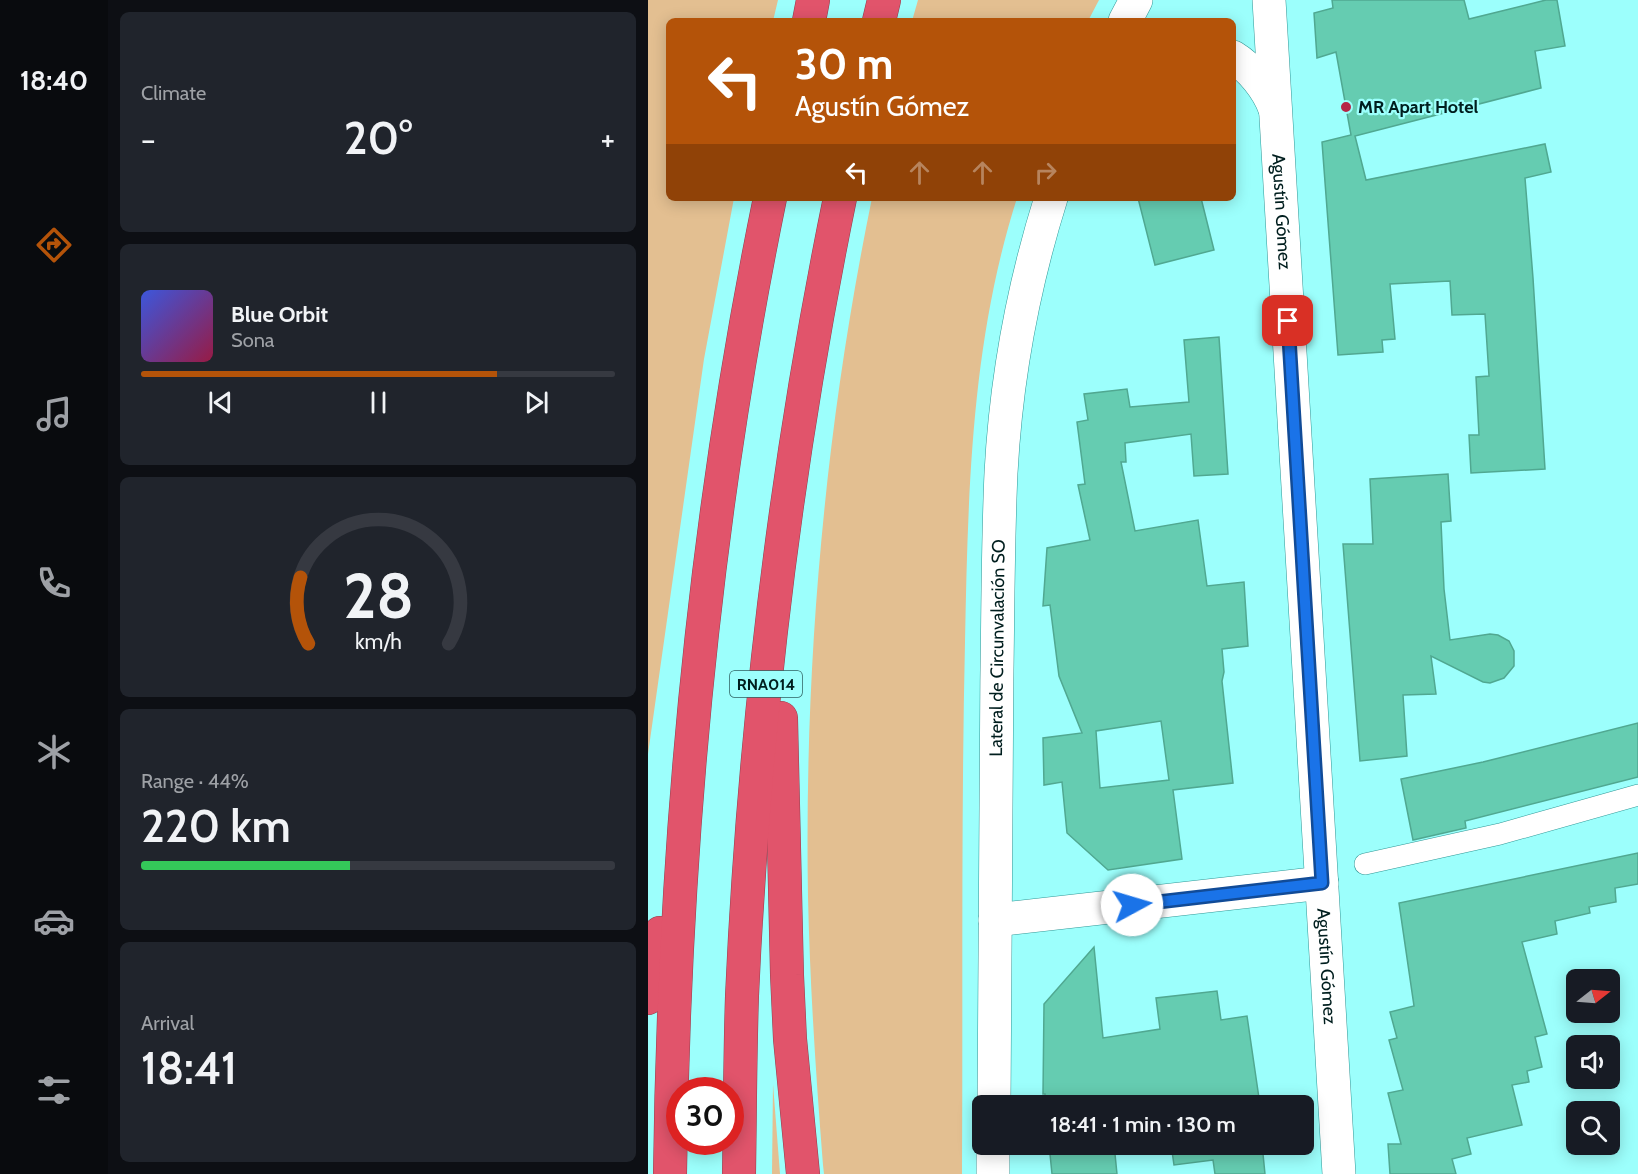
<!DOCTYPE html>
<html lang="en">
<head>
<meta charset="utf-8">
<style>
	body { margin:0; font-family:Cabin,sans-serif; background:#20242c; color:#f1f3f6; height:100vh; display:flex; flex-direction:column; font-size:22px; white-space:nowrap }
	* { box-sizing:border-box; margin:0 }
	p { font-size:20px; color:#9ea1a6 }
	.icon { flex:none; width:33px; height:33px; fill:none; stroke:currentColor; stroke-width:2; stroke-linecap:round; stroke-linejoin:round }
	.map { position:relative; flex:1; overflow:hidden }
	.sheet { display:flex; flex-direction:column; gap:12px; padding:12px; background:#0d0f14; width:540px }
	.sheet>* { flex:none }
	.top-card { position:absolute; left:18px; top:18px; width:570px; height:183px; border-radius:9px; box-shadow:0 3px 15px #0003; background:#b45309; color:#fff; overflow:hidden }
	.needle { width:39px; rotate:73deg }
	.controls { position:absolute; left:918px; top:969px; display:grid; gap:12px }
	.controls a { display:grid; place-items:center; width:54px; height:54px; border-radius:9px; background:#171b24; box-shadow:0 3px 15px #0003; font-size:30px }
	.speed { position:absolute; left:18px; top:1077px; display:flex; gap:12px; font-size:30px; font-weight:700; text-align:center }
	.speed>* { display:grid; place-content:center; width:78px; height:78px; border-radius:50%; background:#171b24; box-shadow:0 3px 15px #0003; line-height:1 }
	.speed .limit { border:9px solid #d22; background:#fff; color:#111 }
	.pin { position:absolute; display:grid; place-items:center; width:51px; height:51px; color:#fff; margin:-26px; border-radius:12px; box-shadow:0 3px 9px #0006 }
	.me { position:absolute; width:66px; margin:-33px; rotate:84deg; stroke-linejoin:round; filter:drop-shadow(0 0 4px #0008) }
	.turn { display:flex; align-items:center; gap:21px; height:126px; padding:0 30px; font-size:27px }
	.turn .icon { width:78px; height:78px; stroke-width:2.5 }
	.turn b { display:block; font-size:42px; line-height:51px }
	.lanes { display:flex; align-items:center; height:57px; padding:0 30px; background:#0003; justify-content:center; gap:30px; direction:ltr }
	.lanes .off { opacity:.35 }
	.big { font-size:45px; font-weight:600; line-height:1.1 }
	.sheet .tile { flex:1; display:flex; flex-direction:column; justify-content:center; gap:9px; min-width:0; padding:0 21px; border-radius:9px; background:#20242c }
	.sheet .dial { align-items:center; gap:0 }
	.dial svg { height:156px; overflow:visible; fill:none; stroke:#363941; stroke-width:7; stroke-linecap:round; text-anchor:middle }
	.dial text { fill:#f1f3f6; stroke:none }
	.song { display:flex; align-items:center; gap:18px }
	.cover { width:72px; height:72px; border-radius:9px; background:linear-gradient(135deg,hsl(230 70% 55%),hsl(340 70% 35%)) }
	.played { height:6px; border-radius:3px; background:linear-gradient(90deg,#b45309 75%,#363941 75%) }
	.keys { display:flex; justify-content:space-around; direction:ltr }
	.heat { display:flex; justify-content:space-between; align-items:center; font-size:33px; direction:ltr }
	.charge { height:9px; border-radius:4px; background:linear-gradient(90deg,#34c759 44%,#363941 0) }
	.trip { position:absolute; left:324px; top:1095px; width:342px; height:60px; border-radius:9px; background:#171b24; box-shadow:0 3px 15px #0003; font-weight:600; line-height:60px; text-align:center }
	main { display:flex; flex:1; min-height:0 }
	.menu { display:flex; flex-direction:column; width:108px; justify-content:space-around; align-items:center; background:#090b0e; color:#9ea1a6 }
	.menu .icon { width:42px; height:42px }
	.menu .active { color:#b45309 }
	.menu b { font-size:27px; color:#f1f3f6 }
	.map>svg:first-child { display:block }
	.green { fill:#e3bf91 }
	.building { fill:#65ccb1; stroke:#50a891; stroke-width:1.5; fill-rule:evenodd }
	.lines { fill:none; stroke-linecap:round; stroke-linejoin:round }
	.service-casing { stroke:#2f9897; stroke-width:22 }
	.minor-casing { stroke:#2f9897; stroke-width:34 }
	.tertiary-casing { stroke:#2f9897; stroke-width:34 }
	.motorway-casing { stroke:#924150; stroke-width:34 }
	.service { stroke:#fff; stroke-width:21 }
	.minor { stroke:#fff; stroke-width:33 }
	.tertiary { stroke:#fff; stroke-width:33 }
	.motorway { stroke:#e1546b; stroke-width:33 }
	.route-casing { stroke:#114b97; stroke-width:15 }
	.route { stroke:#1a73e8; stroke-width:10 }
	.poi-dot { fill:#b62446; stroke:#9cfffc; stroke-width:2 }
	.labels { text-anchor:middle; stroke-width:4.5; stroke-linejoin:round; paint-order:stroke }
	.shield { fill:#9cfffc; stroke:#2f6261; stroke-width:1.5 }
	.shield-label { font-size:16px; font-weight:bold; fill:#001e1e }
	.poi-label { font-size:18px; font-weight:bold; fill:#001e1e; stroke:#9cfffc; text-anchor:start }
	.street-label { font-size:18px; fill:#001e1e; stroke:#9cfffc }
</style>
</head>
<body>
<main>
<nav class="menu">
<b>18:40</b>
<svg class="icon active" aria-label="directions" viewBox="0 0 24 24"><path d="M12 3l9 9-9 9-9-9zM9 14v-3h6M13 9l2 2-2 2"/></svg>
<svg class="icon" aria-label="music" viewBox="0 0 24 24"><path d="M9 18V5l10-2v13"/><circle cx="6" cy="18" r="3"/><circle cx="16" cy="16" r="3"/></svg>
<svg class="icon" aria-label="phone" viewBox="0 0 24 24"><path d="M5 4h4l2 5-3 2q2 4 5 5l2-3 5 2v4C11 20 4 13 5 4z"/></svg>
<svg class="icon" aria-label="climate" viewBox="0 0 24 24"><path d="M12 3v18M4 7l16 10M4 17L20 7"/></svg>
<svg class="icon" aria-label="car" viewBox="0 0 24 24"><path d="M5 17H2v-5l4-1 3-4h7l3 4 3 1v5h-3M9 17h6M6 11h13"/><circle cx="7" cy="17" r="2"/><circle cx="17" cy="17" r="2"/></svg>
<svg class="icon" aria-label="filters" viewBox="0 0 24 24"><path d="M4 7h16M4 17h16"/><circle cx="9" cy="7" r="2"/><circle cx="15" cy="17" r="2"/></svg>
</nav>
<section class="sheet">
<div class="tile"><p>Climate</p>
<div class="heat"><a>−</a><b class="big">20°</b><a>+</a></div>
</div>
<div class="tile">
<div class="song"><i class="cover"></i><div><b>Blue Orbit</b><p>Sona</p></div></div>
<div class="played"></div>
<div class="keys"><svg class="icon" aria-label="previous" viewBox="0 0 24 24"><path d="M18 5L8 12l10 7zM5 5v14"/></svg><svg class="icon" aria-label="pause" viewBox="0 0 24 24"><path d="M8 5v14M16 5v14"/></svg><svg class="icon" aria-label="next" viewBox="0 0 24 24"><path d="M6 5l10 7-10 7zM19 5v14"/></svg></div>
</div>
<div class="tile dial"><svg viewBox="0 0 100 80">
<path d="M14 69A42 42 0 1 1 86 69"/>
<path d="M14 69A42 42 0 0 1 10 35" stroke="#b45309"/>
<text x="50" y="56" font-size="32" font-weight="700">28</text>
<text x="50" y="72" font-size="11">km/h</text>
</svg></div>
<div class="tile"><p>Range · 44%</p><b class="big">220 km</b><div class="charge"></div></div>
<div class="tile"><p>Arrival</p><b class="big">18:41</b></div>
</section>
<div class="map">
<svg width="990" height="1174" viewBox="0 0 990 1174">
	<rect width="100%" height="100%" fill="#9cfffc"/>
	<g class="green">
		<polygon points="0,0 130,0 125,21 21,21 21,198 86,198 56,359 0,754"/>
		<polygon points="270,0 451,0 440,21 264,21"/>
		<path d="M224 198H369C323 342 320 492 317 642 313 819 315 997 314 1174H176L175 1165C168 1076 162 987 160 897 156 663 177 427 224 198Z"/>
		<polygon points="125,1084 132,1174 124,1174"/>
	</g>
	<g class="building">
		<polygon points="684,0 816,0 821,19 898,0 909,0 917,46 887,51 893,88 707,136 718,180 897,144 903,172 877,178 885,278 897,469 823,473 821,435 831,435 828,377 841,376 837,314 804,315 802,281 742,284 747,339 734,340 735,352 690,355 674,142 703,135 688,52 669,58 666,13 685,8"/>
		<polygon points="490,198 553,198 566,250 507,265"/>
		<path d="M571 337 580 474 546 476 543 434 477 443 478 462H473L487 531 550 520 559 586 596 582 600 646 574 649 576 672 574 681 585 783 525 790 534 859 460 870 419 833 414 782 396 785 395 738 434 733 411 676 402 605 395 606 399 548 442 540 430 485 437 484 429 422 440 420 436 394 479 389 482 407 541 402 536 340ZM513 721 521 780 452 788 448 731Z"/>
		<polygon points="800,474 803,521 793,522 796,589 802,640 842,634 850,635 861,641 866,651 866,666 856,678 842,683 835,682 783,656 788,694 755,695 759,756 712,761 695,544 725,544 722,479"/>
		<polygon points="990,723 990,777 817,821 818,828 765,840 753,779 835,762"/>
		<polygon points="990,853 990,884 967,888 968,902 941,907 942,913 907,921 909,934 874,942 899,1034 887,1037 894,1067 879,1071 881,1082 864,1085 874,1125 819,1138 823,1154 804,1159 808,1174 742,1174 740,1144 753,1144 740,1093 755,1090 741,1040 749,1038 742,1012 766,1006 751,903"/>
		<polygon points="446,947 455,1038 512,1029 508,998 569,991 573,1020 599,1016 611,1098 630,1096 630,1106 398,1106 397,1094 395,1094 396,1004"/>
		<polygon points="401,1144 466,1144 469,1174 404,1174"/>
		<polygon points="523,1144 614,1144 617,1174 567,1174 565,1160 526,1165"/>
	</g>
	<g class="lines">
		<defs>
			<polyline id="service" points="717,864 852,834 990,795"/>
			<g id="minor">
				<path id="s1" d="M621 0 691 1174"/>
				<path d="M585 57C603 68 620 89 627 109"/>
				<polyline points="347,920 674,883"/>
			</g>
			<g id="tertiary">
				<polyline points="477,21 488,0"/>
				<path id="s2" d="M346 1106C347 960 347 815 349 670 350 604 350 538 353 473 358 379 375 287 403 198"/>
				<polyline points="345,1174 345,1144"/>
			</g>
			<g id="motorway">
				<polyline points="161,21 165,0"/>
				<polyline points="231,21 236,0"/>
				<polyline points="133,718 139,975 142,1039 155,1174"/>
				<polyline points="0,998 12,933"/>
				<path d="M22 1174C26 847 56 519 122 198"/>
				<path d="M91 1174C92 1115 92 1055 94 996 106 728 138 461 192 198"/>
			</g>
		</defs>
		<use href="#service" class="service-casing"/>
		<use href="#minor" class="minor-casing"/>
		<use href="#tertiary" class="tertiary-casing"/>
		<use href="#motorway" class="motorway-casing"/>
		<use href="#service" class="service"/>
		<use href="#minor" class="minor"/>
		<use href="#tertiary" class="tertiary"/>
		<use href="#motorway" class="motorway"/>
	</g>
	<g class="lines">
		<defs>
			<polyline id="route" points="484,905 674,883 640,321"/>
		</defs>
		<use href="#route" class="route-casing"/>
		<use href="#route" class="route"/>
	</g>
	<circle class="poi-dot" cx="698" cy="107" r="6"/>
	<g class="labels">
		<rect class="shield" x="82" y="671" width="72" height="26" rx="4.5"/>
		<g class="shield-label">
			<text x="118" y="690">RNA014</text>
		</g>
		<g class="poi-label">
			<text x="710" y="113">MR Apart Hotel</text>
		</g>
		<g class="street-label">
			<text dy="6" stroke="none"><textPath href="#s1" startOffset="212">Agustín Gómez</textPath></text>
			<text dy="6" stroke="none"><textPath href="#s2" startOffset="458">Lateral de Circunvalación SO</textPath></text>
			<text dy="6" stroke="none"><textPath href="#s1" startOffset="968">Agustín Gómez</textPath></text>
		</g>
	</g>
</svg>
<div class="controls">
<a><svg class="needle" viewBox="-14 -14 28 28"><path d="M0-13l5 13h-10z" fill="#e53935"/><path d="M0 13l5-13h-10z" fill="#9ea1a6"/></svg></a>
<a><svg class="icon" aria-label="sound" viewBox="0 0 24 24"><path d="M4 9h4l5-4v14l-5-4H4zM17 9q2 3 0 6"/></svg></a>
<a><svg class="icon" aria-label="search" viewBox="0 0 24 24"><circle cx="10" cy="10" r="6"/><path d="M15 15l6 6"/></svg></a>
</div>
<div class="speed"><div class="limit">30</div></div>
<div class="pin" style="left:640px;top:321px;background:#d93025"><svg class="icon" aria-label="arrive" viewBox="0 0 24 24"><path d="M6 21V4h12l-3 4 3 4H6"/></svg></div>
<svg class="me" style="left:484px;top:905px" viewBox="-20 -20 40 40"><circle r="19" fill="#fff"/><path d="M0-13L10 11 0 6-10 11z" fill="#1a73e8"/></svg>
<div class="trip">18:41 · 1 min · 130 m</div>
<div class="top-card">
<div class="turn"><svg class="icon" aria-label="left" viewBox="0 0 24 24"><path d="M17 20v-9H6M10 6l-5 5 5 5"/></svg><div><b>30 m</b>Agustín Gómez</div></div>
<div class="lanes"><svg class="icon" aria-label="left" viewBox="0 0 24 24"><path d="M17 20v-9H6M10 6l-5 5 5 5"/></svg><svg class="icon off" aria-label="ahead" viewBox="0 0 24 24"><path d="M12 20V5M6 11l6-6 6 6"/></svg><svg class="icon off" aria-label="ahead" viewBox="0 0 24 24"><path d="M12 20V5M6 11l6-6 6 6"/></svg><svg class="icon off" aria-label="right" viewBox="0 0 24 24"><path d="M7 20v-9h11M14 6l5 5-5 5"/></svg></div>
</div>
</div>
</main>
</body>
</html>
